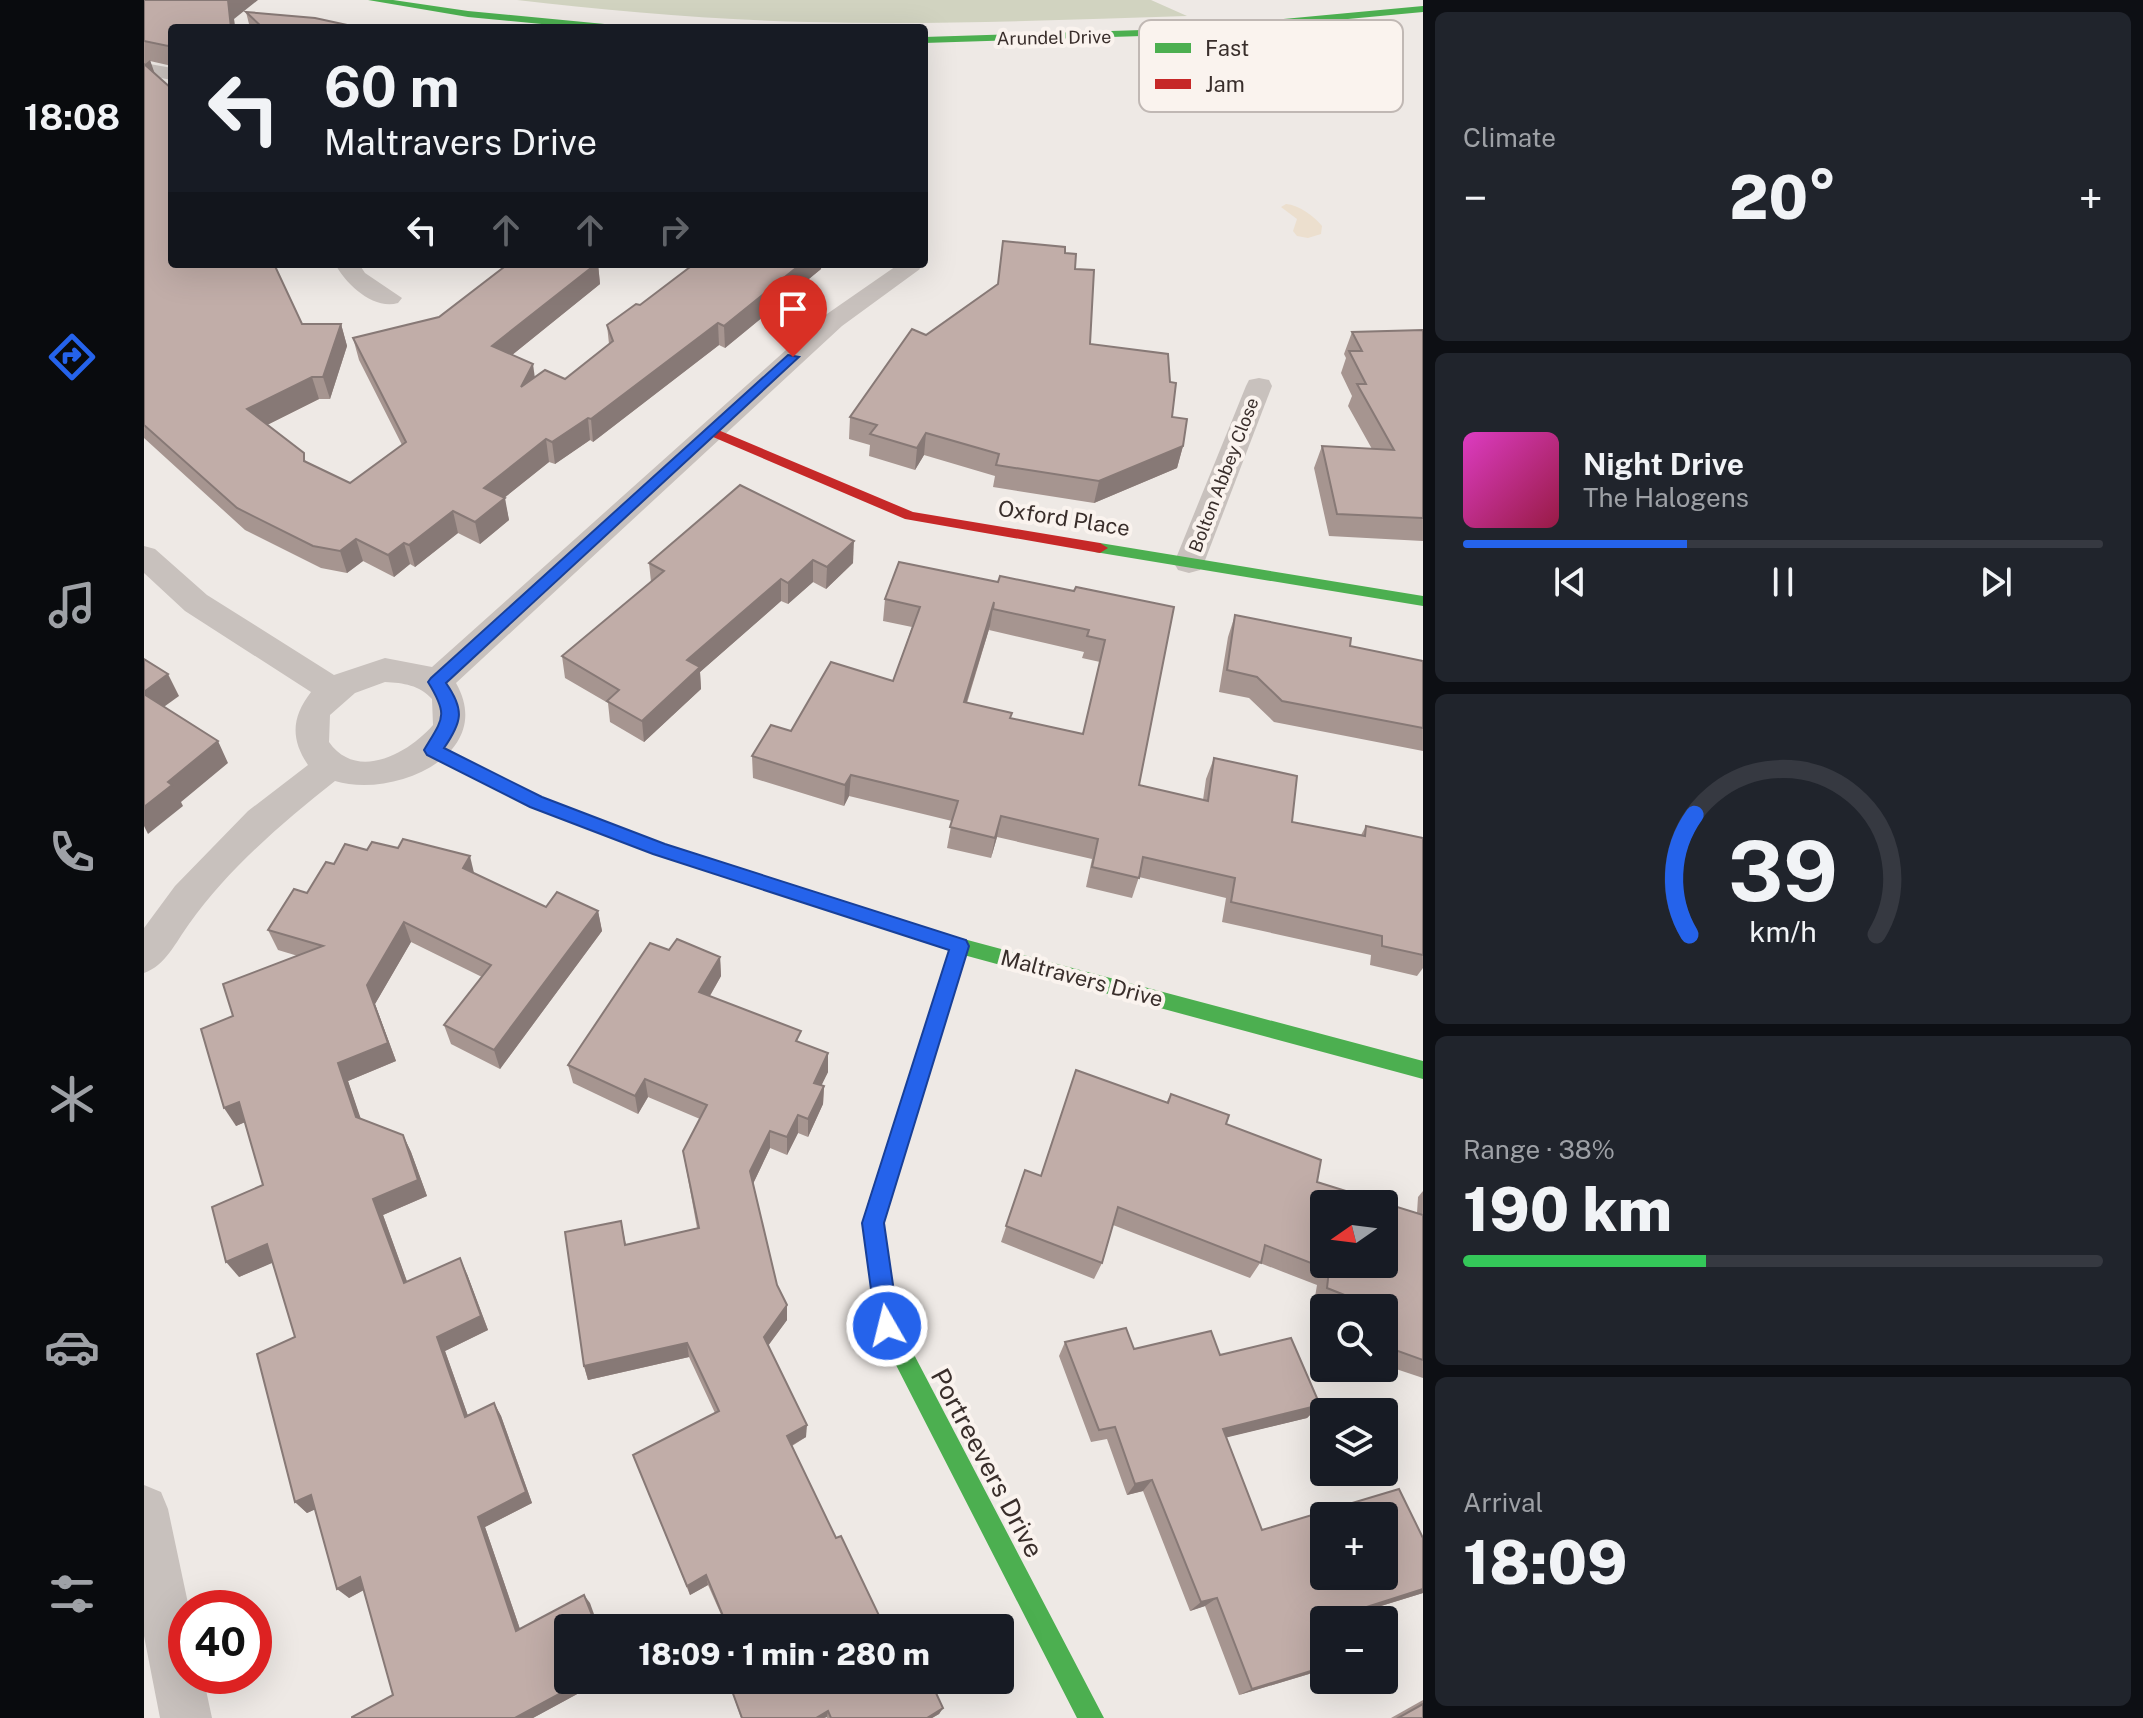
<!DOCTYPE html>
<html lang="en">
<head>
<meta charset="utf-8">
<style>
	body { margin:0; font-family:"Public Sans",sans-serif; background:#20242c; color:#f1f3f6; height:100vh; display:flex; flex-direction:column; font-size:30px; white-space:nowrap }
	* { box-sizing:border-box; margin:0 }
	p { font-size:26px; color:#9ea1a6 }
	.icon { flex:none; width:44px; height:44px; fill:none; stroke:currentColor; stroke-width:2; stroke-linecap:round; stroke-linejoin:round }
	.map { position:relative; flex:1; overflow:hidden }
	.details { display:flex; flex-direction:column; gap:12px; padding:12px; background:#0d0f14; width:720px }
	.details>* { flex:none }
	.hud { position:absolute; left:24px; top:24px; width:760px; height:244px; border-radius:8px; box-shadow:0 8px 32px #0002; background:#171b24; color:#f1f3f6; overflow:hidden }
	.needle { width:52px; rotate:256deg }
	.controls { position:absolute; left:1166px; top:1190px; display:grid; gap:16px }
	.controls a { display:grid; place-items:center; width:88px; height:88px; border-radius:8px; background:#171b24; box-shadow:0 8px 32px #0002; font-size:40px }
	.speed { position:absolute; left:24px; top:1590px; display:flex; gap:16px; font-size:40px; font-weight:700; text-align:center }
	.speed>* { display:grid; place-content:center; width:104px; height:104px; border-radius:50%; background:#171b24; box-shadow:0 8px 32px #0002; line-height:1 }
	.speed .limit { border:12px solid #d22; background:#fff; color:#111 }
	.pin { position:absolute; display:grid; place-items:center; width:68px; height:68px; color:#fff; margin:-82px -34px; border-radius:50% 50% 50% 0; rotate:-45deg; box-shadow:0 0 8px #0007 }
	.pin .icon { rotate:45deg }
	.me { position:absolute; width:88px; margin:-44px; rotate:352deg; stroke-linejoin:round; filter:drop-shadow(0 0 6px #0008) }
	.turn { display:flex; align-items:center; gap:28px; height:168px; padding:0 24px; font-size:36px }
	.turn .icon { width:104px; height:104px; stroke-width:2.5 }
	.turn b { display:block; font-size:56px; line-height:68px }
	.lanes { display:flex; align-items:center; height:76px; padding:0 24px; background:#0003; justify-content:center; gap:40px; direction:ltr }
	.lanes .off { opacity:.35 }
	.big { font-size:60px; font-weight:800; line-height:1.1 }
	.details .tile { flex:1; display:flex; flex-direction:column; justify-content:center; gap:12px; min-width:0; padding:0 28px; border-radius:12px; background:#20242c }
	.details .dial { align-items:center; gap:0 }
	.dial svg { height:208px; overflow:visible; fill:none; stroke:#363941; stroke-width:7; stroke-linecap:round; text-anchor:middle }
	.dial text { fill:#f1f3f6; stroke:none }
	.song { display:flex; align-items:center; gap:24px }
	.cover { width:96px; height:96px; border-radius:12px; background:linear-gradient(135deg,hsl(310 70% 55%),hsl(340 70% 35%)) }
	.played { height:8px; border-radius:4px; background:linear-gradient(90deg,#2563eb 35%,#363941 35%) }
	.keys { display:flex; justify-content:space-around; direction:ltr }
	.heat { display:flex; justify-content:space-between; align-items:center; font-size:44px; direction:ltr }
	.charge { height:12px; border-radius:6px; background:linear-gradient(90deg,#34c759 38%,#363941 0) }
	.trip { position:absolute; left:410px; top:1614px; width:460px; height:80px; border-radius:8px; background:#171b24; box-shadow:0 8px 32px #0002; font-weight:800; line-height:80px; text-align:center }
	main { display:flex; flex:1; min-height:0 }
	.menu { display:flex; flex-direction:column; width:144px; justify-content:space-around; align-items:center; background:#090b0e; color:#9ea1a6 }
	.menu .icon { width:56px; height:56px }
	.menu .active { color:#2563eb }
	.menu b { font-size:36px; color:#f1f3f6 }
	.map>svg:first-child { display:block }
	.green { fill:#d1d3c0 }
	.sand { fill:#ecdfce }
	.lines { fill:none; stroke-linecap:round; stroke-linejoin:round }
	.street { fill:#c8c1bd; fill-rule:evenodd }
	.fast { fill:#4caf50; fill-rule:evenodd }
	.jam { fill:#c62828; fill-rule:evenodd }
	.wall { fill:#a69590; fill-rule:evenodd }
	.shaded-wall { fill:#877976 }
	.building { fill:#c1ada8; stroke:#877976; stroke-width:2; fill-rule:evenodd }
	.route { fill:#2563eb; stroke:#184099; stroke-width:2 }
	.labels { text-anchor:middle; stroke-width:8; stroke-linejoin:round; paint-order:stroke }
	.far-street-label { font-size:18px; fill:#392e2b; stroke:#faf3ee }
	.street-label { font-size:22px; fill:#392e2b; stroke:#faf3ee }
	.near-street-label { font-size:26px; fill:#392e2b; stroke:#faf3ee }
	.key { fill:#faf3ee; stroke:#c0b8b4; stroke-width:2 }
	.key-label { font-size:22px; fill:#392e2b }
</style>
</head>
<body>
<main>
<nav class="menu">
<b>18:08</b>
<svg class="icon active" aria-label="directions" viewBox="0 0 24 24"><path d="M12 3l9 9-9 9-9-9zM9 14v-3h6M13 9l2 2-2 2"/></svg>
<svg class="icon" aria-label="music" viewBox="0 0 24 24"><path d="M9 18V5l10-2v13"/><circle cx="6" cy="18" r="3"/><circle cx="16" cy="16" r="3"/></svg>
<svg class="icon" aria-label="phone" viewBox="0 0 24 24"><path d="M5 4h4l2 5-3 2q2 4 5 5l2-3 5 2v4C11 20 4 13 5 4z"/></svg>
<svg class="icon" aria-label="climate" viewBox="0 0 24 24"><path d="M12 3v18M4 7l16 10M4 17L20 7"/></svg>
<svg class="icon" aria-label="car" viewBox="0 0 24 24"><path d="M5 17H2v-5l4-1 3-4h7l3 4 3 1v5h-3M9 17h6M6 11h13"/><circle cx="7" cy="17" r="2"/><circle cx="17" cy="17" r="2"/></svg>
<svg class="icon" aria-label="filters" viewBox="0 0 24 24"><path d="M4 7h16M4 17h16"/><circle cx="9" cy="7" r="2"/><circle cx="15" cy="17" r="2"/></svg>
</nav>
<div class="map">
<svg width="1279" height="1718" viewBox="0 0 1279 1718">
	<rect width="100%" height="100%" fill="#eee9e5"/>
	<path class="green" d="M373 0H1007L1043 16C917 20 791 25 665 22 568 20 470 11 373 0Z"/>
	<path class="sand" d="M1142 204C1155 205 1170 216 1178 226L1177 234 1164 238 1153 236 1149 231 1153 219 1137 207Z"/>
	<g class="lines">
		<g class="street">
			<polygon points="0,63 28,68 28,80 0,75"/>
			<path d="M191 264H215L221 273 258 298 254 303C229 310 202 284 191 264Z"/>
			<path d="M755 264H773L776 269 698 326 312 683C353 755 249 799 191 781 138 823 85 868 45 924 32 942 21 966 0 973V928L31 886 104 811 164 765C146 738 148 717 167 692L41 611 0 573V546L11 549 63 595 190 675 241 658 288 667 680 316ZM241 682C260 683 275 685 288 699L289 725C265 753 213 782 185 742L186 715 211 693Z"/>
			<polygon points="1115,378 1125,380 1128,386 1060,563 1056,570 1045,573 1034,570 1030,563 1102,386 1105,380"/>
			<polygon points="0,1485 17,1492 24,1509 45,1608 42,1608 42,1676 59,1676 68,1718 16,1718 0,1636"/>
		</g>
		<g class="fast">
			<polygon points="224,0 249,0 324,11 471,25 476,28 439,28 324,17"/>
			<polygon points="1279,6 1279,12 1030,35 780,43 780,37 1030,29"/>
			<polygon points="956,543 1279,596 1279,606 951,552 951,544"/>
			<polygon points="289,744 398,797 521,844 816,938 1279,1061 1279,1079 816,954 510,854 386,807 283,755 281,750"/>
			<polygon points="734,1196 742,1199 745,1206 740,1223 754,1324 960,1718 933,1718 732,1326 718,1223 726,1199"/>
		</g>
		<g class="jam">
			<polygon points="567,427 769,512 956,543 964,548 956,553 761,519 562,434 560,431"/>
			<polygon points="816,938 823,940 825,946 745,1206 742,1213 734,1216 726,1213 723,1206 807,946 809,940"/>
		</g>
	</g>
	<g class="wall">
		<polygon points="0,0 90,19 91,28 28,28 28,66 6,61 10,73 158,324 197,324 203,346 186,399 175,399 123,425 163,462 206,483 258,445 215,360 209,338 295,317 364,264 454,264 456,284 368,355 391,377 421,379 465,344 463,325 496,305 677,269 581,348 575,345 449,442 446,440 411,464 405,462 360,498 365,520 336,544 314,533 271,567 266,564 250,577 219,561 203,573 177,568 101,530 0,438"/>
		<polygon points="102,12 207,28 106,28"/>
		<polygon points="921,253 931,269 946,344 1028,417 1039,446 1033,468 950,503 849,487 851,476 780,455 771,470 725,456 726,445 705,439 706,417 782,335"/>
		<polygon points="1279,330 1279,541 1185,536 1170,468 1178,446 1228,449 1204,406 1208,396 1197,373 1202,358 1200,354 1208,332"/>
		<polygon points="596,485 709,563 682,589 669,582 644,604 637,601 556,672 557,689 500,742 466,722 464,703 421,678 418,656 507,582 505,563"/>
		<path d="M854 582 930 591 1030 607 995 785 1059 800 1062 779 1070 758 1148 822 1217 835 1222 826 1279 838V968L1273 976 1226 965 1227 955 1078 922 1082 898 995 877 988 898 942 887 948 859 853 837 847 858 803 848 808 821 705 796 700 806 609 778 608 756 647 731 749 681 768 627 739 621 741 599ZM846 626 845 630 940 652 938 658 956 662 939 734 867 718 823 703Z"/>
		<polygon points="1091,615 1206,646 1279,661 1279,751 1130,722 1105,698 1075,692 1084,637"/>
		<polygon points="223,850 330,873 402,907 454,911 458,931 356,1069 307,1044 300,1025 338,977 267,942 231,1004 252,1061 204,1081 216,1118 259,1135 267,1152 283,1196 239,1215 263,1282 323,1274 344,1330 301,1351 324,1416 350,1403 357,1416 388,1503 341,1527 376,1629 446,1603 424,1680 459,1680 389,1718 249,1695 220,1590 205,1598 171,1509 163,1513 151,1502 151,1337 129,1262 95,1277 119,1185 101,1122 92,1126 89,1016 154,956 134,950 124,930 163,893 190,864"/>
		<polygon points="525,950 576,957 577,976 566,996 657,1043 684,1053 684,1072 677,1085 680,1086 679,1104 664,1137 654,1133 643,1155 626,1148 609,1184 633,1285 643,1305 643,1320 624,1346 662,1437 648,1446 692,1538 740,1626 760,1628 583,1628 564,1585 546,1595 489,1455 571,1413 545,1357 444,1380 440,1366 477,1221 482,1245 553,1228 539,1151 556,1119 504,1097 494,1114 429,1083 424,1065"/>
		<polygon points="1027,1094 1082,1124 1173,1182 1273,1213 1274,1197 1279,1191 1279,1378 1240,1365 1240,1308 1182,1308 1170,1303 1173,1285 1116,1263 1106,1278 969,1225 958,1263 950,1279 857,1242 881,1170 896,1176 1022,1103"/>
		<polygon points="921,1342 990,1349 1076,1355 1176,1405 1163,1418 1082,1437 1118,1530 1279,1538 1279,1593 1218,1612 1175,1656 1165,1674 1095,1695 1061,1606 1046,1611 999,1491 983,1495 963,1439 947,1442 915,1356"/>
		<polygon points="584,1680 799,1708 795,1714 788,1718 683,1718 683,1717 680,1718 597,1718"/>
		<polygon points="1279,1700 1279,1718 1247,1718"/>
	</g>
	<g class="shaded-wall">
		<polygon points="84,0 114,0 90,19 91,28 87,28"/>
		<polygon points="28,42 28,59 24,46"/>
		<polygon points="6,60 13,80 0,65"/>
		<polygon points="452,264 454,264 456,284 352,368 348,346"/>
		<polygon points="657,264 678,264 677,269 581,348 580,326"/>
		<polygon points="574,323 575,345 449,442 447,419"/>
		<polygon points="197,324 203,346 186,399 179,377"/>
		<polygon points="389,364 392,386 377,387"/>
		<polygon points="168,377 175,399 111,431 103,409"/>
		<polygon points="444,418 446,440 411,464 408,442"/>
		<polygon points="782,433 780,455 771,470 773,448"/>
		<polygon points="402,439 405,462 345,510 340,488"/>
		<polygon points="1039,446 1033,468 950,503 955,481"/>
		<polygon points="361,498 365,520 336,544 331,522"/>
		<polygon points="309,511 314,533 271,567 265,545"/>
		<polygon points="212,539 219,561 203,573 196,551"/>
		<polygon points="710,541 709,563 682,589 683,567"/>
		<polygon points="260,543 266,564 250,577 244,555"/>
		<polygon points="669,560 669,582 644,604 644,583"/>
		<polygon points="637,579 637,601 556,672 557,689 500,742 498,721 543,660"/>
		<polygon points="850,602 846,626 816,723 820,702"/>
		<polygon points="24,674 35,696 10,714 0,696 0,692"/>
		<polygon points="74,741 84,763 37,802 39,806 4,834 0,826 0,807 24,782"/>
		<polygon points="707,775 705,796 700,806 701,785"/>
		<polygon points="857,816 853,837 847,858 851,838"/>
		<polygon points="326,856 331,877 319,868"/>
		<polygon points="454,911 458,931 356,1069 350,1050"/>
		<polygon points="260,922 267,942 231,1004 252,1061 204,1081 222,1134 212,1117 194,1063 223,985"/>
		<polygon points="576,957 577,976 557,1011 555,992"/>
		<polygon points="684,1053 684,1072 670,1101 670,1083"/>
		<polygon points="501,1079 504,1097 494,1114 491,1096"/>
		<polygon points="680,1086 679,1104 664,1137 664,1119"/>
		<polygon points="95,1102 106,1120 92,1126 80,1108"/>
		<polygon points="654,1115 654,1133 643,1155 643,1137"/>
		<polygon points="626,1131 626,1148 607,1188 606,1171"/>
		<polygon points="259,1135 267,1152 283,1196 239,1215 269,1298 260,1283 229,1199"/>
		<polygon points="123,1244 135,1260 95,1277 82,1262"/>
		<polygon points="316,1258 323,1274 344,1330 301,1351 329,1430 321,1417 293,1337"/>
		<polygon points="643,1305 643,1320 620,1351 620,1337"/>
		<polygon points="543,1343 545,1357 444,1380 440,1366"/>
		<polygon points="350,1403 357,1416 388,1503 341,1527 379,1638 372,1631 334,1517"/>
		<polygon points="1176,1405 1163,1418 1068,1441 1079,1429"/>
		<polygon points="663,1425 662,1437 643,1448 643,1436"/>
		<polygon points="1008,1480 999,1491 983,1495 991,1484"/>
		<polygon points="167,1495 179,1506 163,1513 151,1502"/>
		<polygon points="562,1575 564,1585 546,1595 543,1586"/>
		<polygon points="216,1577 227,1586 205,1598 193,1589"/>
		<polygon points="1279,1589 1279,1593 1201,1617 1216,1609"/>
		<polygon points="440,1595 446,1603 455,1628 453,1628"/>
		<polygon points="1073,1598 1061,1606 1046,1611 1057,1602"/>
		<polygon points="1180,1667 1165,1674 1095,1695 1108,1689"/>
		<polygon points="441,1680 459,1680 389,1718 371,1718"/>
		<polygon points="799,1708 795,1714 788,1718 783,1718"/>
		<polygon points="684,1711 683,1717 680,1718 672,1718"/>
	</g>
	<g class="building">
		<polygon points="0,0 84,0 87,28 28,28 28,42 24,46 0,41"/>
		<polygon points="102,12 171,18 203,25 207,28 119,28"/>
		<polygon points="0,64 28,89 28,264 130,264 158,324 197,324 179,377 168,377 103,409 160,453 160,461 206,483 262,442 209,338 295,317 364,264 452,264 348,346 389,364 377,387 401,370 421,379 469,341 463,325 492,304 496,305 550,264 657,264 580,326 574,323 447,419 444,418 408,442 402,439 340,488 361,498 331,522 309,511 265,545 260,543 244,555 212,539 196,551 169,546 93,508 0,425"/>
		<polygon points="859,241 921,247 921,253 932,254 931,269 950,270 946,344 1024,354 1026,382 1032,383 1028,417 1043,419 1039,446 955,481 852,465 855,454 782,433 773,448 726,434 733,425 706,417 768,329 782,335 854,284"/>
		<polygon points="1279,330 1279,518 1193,514 1178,446 1250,450 1213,384 1222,384 1205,351 1218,351 1208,332"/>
		<polygon points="596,485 710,541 683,567 669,560 644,583 637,579 543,660 556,667 498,721 463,701 475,690 418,656 520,571 505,563"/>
		<path d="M755 562 854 582 856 576 930 591 932 587 1030 607 995 785 1064 801 1070 758 1153 776 1148 822 1221 836 1222 826 1279 838V955L1238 946V936L1087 902 1091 878 999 857 995 878 948 867 954 839 857 816 851 838 806 827 814 801 707 775 701 785 608 756 627 725 647 731 687 662 749 681 776 607 741 599ZM850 602 849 609 945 630 943 636 961 640 939 734 866 718 868 713 820 702Z"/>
		<polygon points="1091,615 1207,638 1206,646 1279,661 1279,728 1138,701 1113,677 1083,670"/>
		<polygon points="0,659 24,674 0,692"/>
		<polygon points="0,694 74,741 24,782 28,785 0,807"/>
		<polygon points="259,839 326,856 319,868 402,907 413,892 454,911 350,1050 300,1025 347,965 260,922 223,985 244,1043 194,1063 212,1117 259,1135 274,1180 229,1199 260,1283 316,1258 337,1316 293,1337 321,1417 350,1403 382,1492 334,1517 372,1631 440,1595 453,1628 424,1628 424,1680 441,1680 371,1718 208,1718 208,1717 249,1695 216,1577 193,1589 167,1495 151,1502 113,1354 151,1337 123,1244 82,1262 68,1207 119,1185 95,1102 80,1108 57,1029 89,1016 79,984 179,946 124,930 150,889 163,893 182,862 190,864 201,844 223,850 228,842 254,848"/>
		<polygon points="533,939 576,957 555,992 657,1031 652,1041 684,1053 670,1083 680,1086 664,1119 654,1115 643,1137 626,1131 606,1171 633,1285 643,1305 620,1337 663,1425 643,1436 692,1538 697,1536 740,1626 755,1618 760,1628 584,1628 562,1575 543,1586 489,1455 575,1411 543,1343 440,1366 421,1232 477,1221 481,1245 555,1228 539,1151 563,1105 501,1079 491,1096 424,1065 506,943 525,950"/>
		<path d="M932 1070 1024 1103 1027 1094 1085 1115 1082 1124 1177 1160 1173 1182 1279 1215V1360L1240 1346V1316L1248 1314 1240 1311V1308H1233L1183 1288 1185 1270 1121 1245 1117 1263 974 1207 958 1263 862 1226 881 1170 897 1176ZM1180 1204H1240V1264H1180Z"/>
		<path d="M982 1328 990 1349 1067 1331 1076 1355 1147 1338 1176 1405 1079 1429 1118 1530 1255 1489 1279 1538V1589L1216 1609 1221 1620H1180V1652L1174 1654 1180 1667 1108 1689 1073 1598 1057 1602 1008 1480 991 1484 971 1427 955 1430 921 1342ZM1180 1516H1240V1576H1180Z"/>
		<polygon points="584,1680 786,1680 799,1708 783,1718 687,1718 684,1711 672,1718 598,1718"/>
		<polygon points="1279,1704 1279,1718 1254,1718"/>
	</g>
	<path class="route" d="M644 355 655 357 302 683C321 710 318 722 300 748L398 797 521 844 822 940 825 946 740 1223 755 1326 751 1334 743 1338 735 1334 732 1326 718 1223 805 950 509 854 386 807 283 755 280 750C299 718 305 716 284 682L287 678Z"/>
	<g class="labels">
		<g class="far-street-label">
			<text transform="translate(910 38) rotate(-1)" y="6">Arundel Drive</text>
			<text transform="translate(1080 475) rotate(-69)" y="6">Bolton Abbey Close</text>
		</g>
		<g class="street-label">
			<text transform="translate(920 518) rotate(9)" y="8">Oxford Place</text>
			<text transform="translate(938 978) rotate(15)" y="8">Maltravers Drive</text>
		</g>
		<g class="near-street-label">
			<text transform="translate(843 1463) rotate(62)" y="9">Portreevers Drive</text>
		</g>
	</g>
	<rect x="995" y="20" width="264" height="92" rx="12" class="key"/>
	<rect x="1011" y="43" width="36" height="10" fill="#4caf50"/>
	<rect x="1011" y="79" width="36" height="10" fill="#c62828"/>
	<g class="key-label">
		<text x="1061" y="56">Fast</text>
		<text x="1061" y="92">Jam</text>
	</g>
</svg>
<div class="controls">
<a><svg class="needle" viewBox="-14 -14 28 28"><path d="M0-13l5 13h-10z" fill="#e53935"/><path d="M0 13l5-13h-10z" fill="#9ea1a6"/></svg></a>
<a><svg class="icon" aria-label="search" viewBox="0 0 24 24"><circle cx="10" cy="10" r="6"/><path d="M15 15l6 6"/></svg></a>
<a><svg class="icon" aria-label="layers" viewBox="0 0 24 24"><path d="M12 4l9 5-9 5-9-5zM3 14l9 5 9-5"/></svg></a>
<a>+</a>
<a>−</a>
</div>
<div class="speed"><div class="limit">40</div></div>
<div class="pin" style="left:649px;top:357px;background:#d93025"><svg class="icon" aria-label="arrive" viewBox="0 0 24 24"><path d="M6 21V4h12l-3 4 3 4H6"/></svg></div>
<svg class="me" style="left:743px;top:1326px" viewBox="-20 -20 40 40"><circle r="17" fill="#2563eb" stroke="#fff" stroke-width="3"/><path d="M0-11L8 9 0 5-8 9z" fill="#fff"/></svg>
<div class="trip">18:09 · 1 min · 280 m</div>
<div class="hud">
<div class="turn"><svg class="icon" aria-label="left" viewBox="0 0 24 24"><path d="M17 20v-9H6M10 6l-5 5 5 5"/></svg><div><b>60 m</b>Maltravers Drive</div></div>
<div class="lanes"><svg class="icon" aria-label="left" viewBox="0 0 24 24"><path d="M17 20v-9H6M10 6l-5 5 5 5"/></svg><svg class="icon off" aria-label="ahead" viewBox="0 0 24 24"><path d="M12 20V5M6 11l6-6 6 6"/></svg><svg class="icon off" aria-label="ahead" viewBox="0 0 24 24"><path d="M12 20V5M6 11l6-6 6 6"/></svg><svg class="icon off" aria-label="right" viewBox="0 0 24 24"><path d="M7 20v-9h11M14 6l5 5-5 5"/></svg></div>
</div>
</div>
<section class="details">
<div class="tile"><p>Climate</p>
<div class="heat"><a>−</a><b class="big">20°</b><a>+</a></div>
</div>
<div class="tile">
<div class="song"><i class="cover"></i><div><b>Night Drive</b><p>The Halogens</p></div></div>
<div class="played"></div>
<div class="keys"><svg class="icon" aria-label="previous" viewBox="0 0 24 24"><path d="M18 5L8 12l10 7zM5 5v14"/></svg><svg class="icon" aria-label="pause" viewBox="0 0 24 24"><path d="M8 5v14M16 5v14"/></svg><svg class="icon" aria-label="next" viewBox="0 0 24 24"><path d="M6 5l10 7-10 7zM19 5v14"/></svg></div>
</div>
<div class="tile dial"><svg viewBox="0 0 100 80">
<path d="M14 69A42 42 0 1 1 86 69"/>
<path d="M14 69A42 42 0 0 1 16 23" stroke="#2563eb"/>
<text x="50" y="56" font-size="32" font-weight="700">39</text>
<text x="50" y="72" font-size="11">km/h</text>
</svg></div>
<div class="tile"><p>Range · 38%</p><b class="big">190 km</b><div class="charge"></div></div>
<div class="tile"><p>Arrival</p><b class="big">18:09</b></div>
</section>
</main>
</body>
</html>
